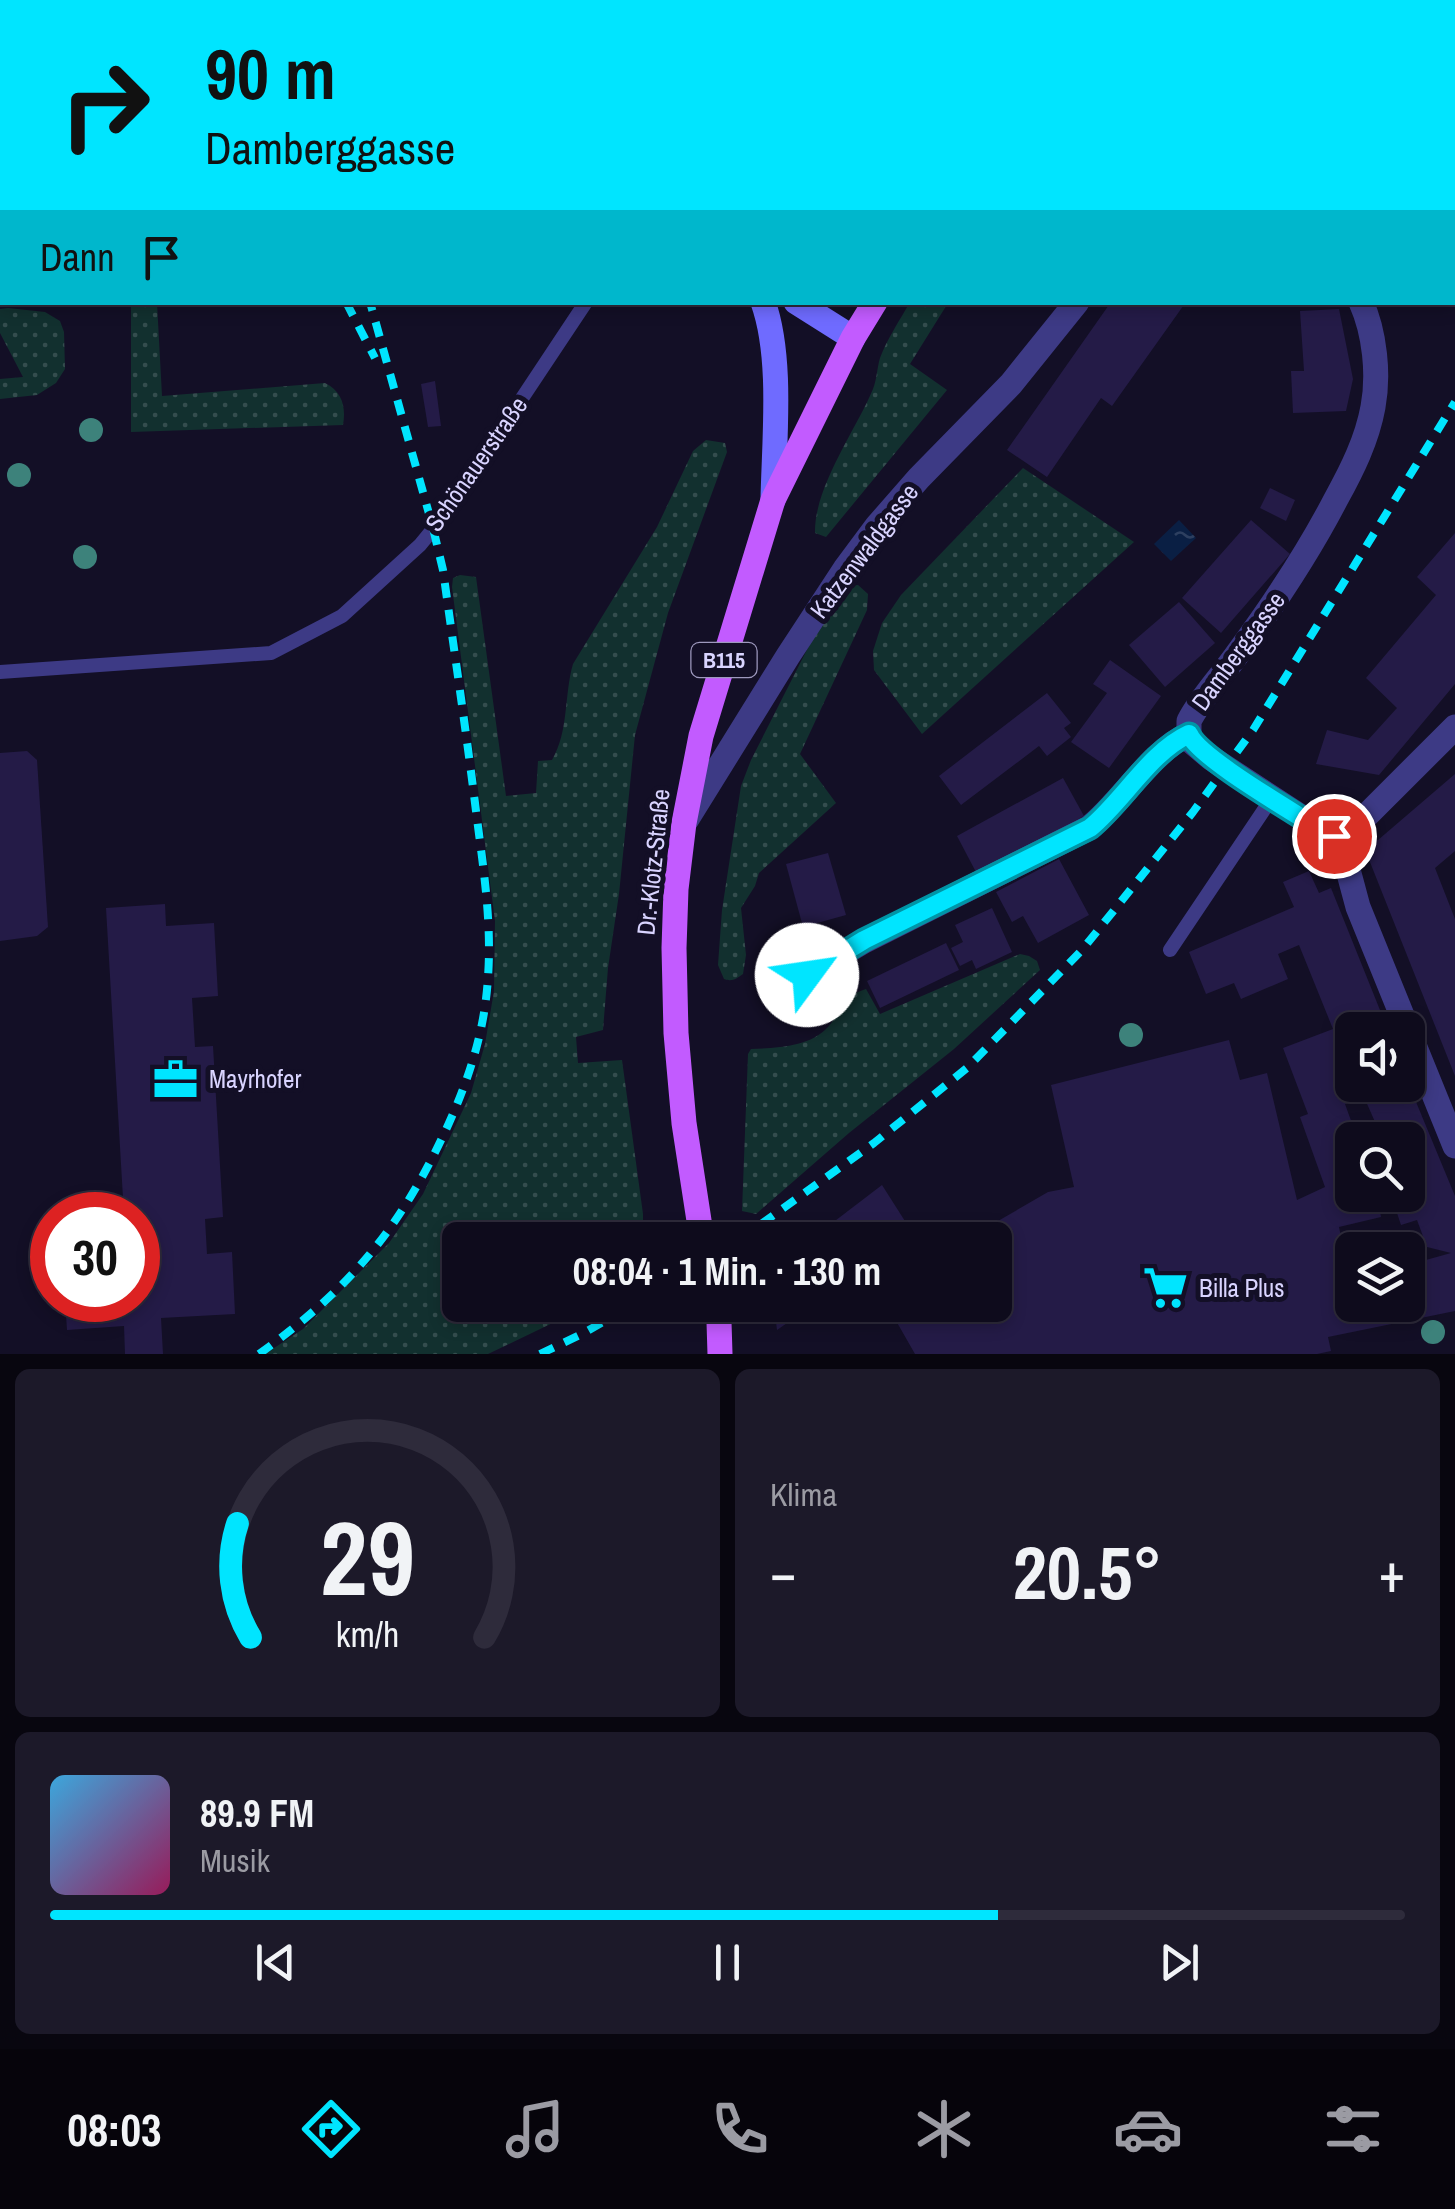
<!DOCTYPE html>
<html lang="de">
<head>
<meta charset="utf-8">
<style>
	body { margin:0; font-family:"Archivo Narrow",sans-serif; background:#1c1929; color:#f1f3f6; height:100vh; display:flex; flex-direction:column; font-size:38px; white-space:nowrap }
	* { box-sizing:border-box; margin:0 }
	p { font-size:32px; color:#9b9ba3 }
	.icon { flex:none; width:55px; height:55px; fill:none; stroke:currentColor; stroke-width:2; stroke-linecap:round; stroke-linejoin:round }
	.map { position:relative; height:1354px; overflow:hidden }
	.sheet { display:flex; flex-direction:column; gap:15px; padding:15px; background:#08060f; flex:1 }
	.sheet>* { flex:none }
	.hud { position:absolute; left:0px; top:0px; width:1455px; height:305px; box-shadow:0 5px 15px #0003,0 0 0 2px #2e2b3b; background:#00e5ff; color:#111; overflow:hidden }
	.tools { position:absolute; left:1335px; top:1012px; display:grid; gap:20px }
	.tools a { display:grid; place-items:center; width:90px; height:90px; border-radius:15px; background:#0e0b1c; box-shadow:0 5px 15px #0003,0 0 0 2px #2e2b3b; font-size:50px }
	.speed { position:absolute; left:30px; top:1192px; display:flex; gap:20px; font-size:50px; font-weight:700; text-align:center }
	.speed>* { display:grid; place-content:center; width:130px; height:130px; border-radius:50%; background:#0e0b1c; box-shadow:0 5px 15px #0003,0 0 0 2px #2e2b3b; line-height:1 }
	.speed .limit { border:15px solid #d22; background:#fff; color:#111 }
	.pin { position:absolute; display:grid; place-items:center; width:85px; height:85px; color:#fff; margin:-42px; border:5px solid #fff; border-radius:50%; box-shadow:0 2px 10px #0007 }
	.me { position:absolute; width:110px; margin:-55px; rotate:59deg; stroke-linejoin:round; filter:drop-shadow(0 0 8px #0008) }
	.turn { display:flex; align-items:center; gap:35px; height:210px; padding:0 40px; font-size:45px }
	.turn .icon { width:130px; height:130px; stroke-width:2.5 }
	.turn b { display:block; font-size:70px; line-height:85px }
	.then { display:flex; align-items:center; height:95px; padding:0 40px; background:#0003; gap:20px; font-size:38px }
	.big { font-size:75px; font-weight:800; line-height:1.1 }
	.sheet .widget { flex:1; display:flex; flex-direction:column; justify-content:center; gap:15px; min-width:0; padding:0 35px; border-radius:15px; background:#1c1929 }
	.sheet .dial { align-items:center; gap:0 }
	.dial svg { height:260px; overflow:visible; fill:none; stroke:#2e2b3b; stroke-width:7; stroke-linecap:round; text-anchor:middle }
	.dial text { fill:#f1f3f6; stroke:none }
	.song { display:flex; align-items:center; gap:30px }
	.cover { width:120px; height:120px; border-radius:15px; background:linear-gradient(135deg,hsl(200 70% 55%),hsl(330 70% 35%)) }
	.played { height:10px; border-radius:5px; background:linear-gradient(90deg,#00e5ff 70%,#2e2b3b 70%) }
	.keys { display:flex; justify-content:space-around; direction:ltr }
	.heat { display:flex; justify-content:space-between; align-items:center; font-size:55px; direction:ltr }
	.sheet .tiles { flex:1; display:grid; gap:15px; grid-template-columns:1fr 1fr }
	.widget:last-child { grid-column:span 2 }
	.trip { position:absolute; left:442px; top:1222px; width:570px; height:100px; border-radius:15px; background:#0e0b1c; box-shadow:0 5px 15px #0003,0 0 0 2px #2e2b3b; font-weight:800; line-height:100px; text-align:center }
	.tab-bar { display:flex; height:160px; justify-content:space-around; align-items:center; background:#06040b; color:#9b9ba3 }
	.tab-bar .icon { width:70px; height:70px }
	.tab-bar .active { color:#00e5ff }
	.tab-bar b { font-size:45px; color:#f1f3f6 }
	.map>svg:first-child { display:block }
	.grass { fill:url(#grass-dots) }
	.water { fill:url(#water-ripples) }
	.building { fill:#241b47; fill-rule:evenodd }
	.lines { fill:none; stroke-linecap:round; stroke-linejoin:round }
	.lane { stroke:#3d3a85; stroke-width:14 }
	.street { stroke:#3d3a85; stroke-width:25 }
	.secondary { stroke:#6f6bff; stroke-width:25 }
	.primary { stroke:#c25bff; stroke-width:25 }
	.rail { stroke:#00e5ff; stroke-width:8; stroke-dasharray:15 12; stroke-linecap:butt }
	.tree { fill:#3d827b }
	.route-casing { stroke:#0095a6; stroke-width:25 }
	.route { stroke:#00e5ff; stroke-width:18 }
	.labels { text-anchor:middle; stroke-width:10; stroke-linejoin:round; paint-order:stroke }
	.shield { fill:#130f26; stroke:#9e99be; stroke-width:2.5 }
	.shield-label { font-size:22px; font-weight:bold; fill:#d9d4ff }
	.street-label { font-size:25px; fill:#d9d4ff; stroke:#130f26 }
	.poi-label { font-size:25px; fill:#d9d4ff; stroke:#130f26; text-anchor:start }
</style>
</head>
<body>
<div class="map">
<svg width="1455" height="1354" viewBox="0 0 1455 1354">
	<defs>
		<pattern id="grass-dots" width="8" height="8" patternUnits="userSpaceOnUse" patternTransform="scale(2.5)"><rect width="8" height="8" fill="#12302f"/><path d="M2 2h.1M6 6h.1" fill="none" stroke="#344d4e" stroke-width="1.8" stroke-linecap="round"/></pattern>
		<pattern id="water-ripples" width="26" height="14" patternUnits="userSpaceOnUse" patternTransform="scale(2.5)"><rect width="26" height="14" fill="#0a1f44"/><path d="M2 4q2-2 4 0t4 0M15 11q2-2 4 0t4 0" fill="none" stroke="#2d3f60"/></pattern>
	</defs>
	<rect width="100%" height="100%" fill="#130f26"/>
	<g class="grass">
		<path d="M910 302 948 303 910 364 947 390 826 537 815 533C814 487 856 430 873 389 877 379 877 368 880 358 887 339 900 320 910 302Z"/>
		<path d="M131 303H157L162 396 325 383C343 392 346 408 343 425L131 432Z"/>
		<polygon points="8,308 45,312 60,321 64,332 65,369 56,383 37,395 0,399 0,379 23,377 0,333 0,309"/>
		<path d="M706 440 725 443 727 452 668 613 635 735 619 894 608 968 603 1030 576 1037 578 1063 622 1060 643 1214V1240H460V1305H590L488 1354H265L303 1329 389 1243 423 1194 471 1093 485 1044 494 991 495 921 452 587 453 578 460 575 476 577 506 796 536 793 538 761 552 760C569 731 564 695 573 664L657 527 693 451Z"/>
		<polygon points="1023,468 1134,542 922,734 874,670 873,651 882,623 901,595"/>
		<path d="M858 585 868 594 867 610 800 754 836 803 759 873 755 886 741 908 746 955 743 974C736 979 732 982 724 979L718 965 722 910 741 786 751 760 819 626 838 597 849 586Z"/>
		<path d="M1020 954 1029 956 1037 961 1040 970 954 1049 849 1133 756 1214 742 1211 748 1054 751 1049C777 1048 810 1047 828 1027 845 1008 837 999 866 989L880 1014Z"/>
	</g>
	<polygon class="water" points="1179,520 1196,538 1171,561 1154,544"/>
	<g class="building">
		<polygon points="1111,302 1186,302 1112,406 1101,398 1047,477 1007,450"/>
		<polygon points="1339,309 1353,379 1346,411 1293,413 1291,371 1304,371 1300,311"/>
		<polygon points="435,381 441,426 428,427 421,384"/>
		<polygon points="1270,488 1295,500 1286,521 1260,508"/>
		<polygon points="1251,520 1290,554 1221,633 1182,598"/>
		<polygon points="1455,533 1455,684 1379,775 1316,764 1327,730 1368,740 1397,708 1366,678 1436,595 1417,577"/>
		<polygon points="1179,602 1215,643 1165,687 1129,645"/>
		<polygon points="1110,660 1161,696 1109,768 1071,742 1107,693 1093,684"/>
		<polygon points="1047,693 1071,723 1064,728 1071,737 1047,756 1039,746 961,805 939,776"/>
		<polygon points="27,751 37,760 48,927 37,936 0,941 0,753"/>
		<polygon points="1455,774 1455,851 1435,868 1455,919 1455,1076 1364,847 1368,841 1378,840"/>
		<polygon points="1063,778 1084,816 977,874 957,836"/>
		<polygon points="828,853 846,915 803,927 786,864"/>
		<polygon points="1059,859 1089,915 1038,943 1023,916 1012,922 996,892"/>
		<path d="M1309 871 1319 893 1331 888 1388 1030H1352V1085H1409L1455 1196V1311L1328 1337 1331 1351 1317 1354H915L887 1305H995V1240H959L963 1235 980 1225 998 1221 1048 1192 1074 1187 1051 1085 1229 1040 1240 1080 1267 1073 1297 1200 1325 1187 1300 1117 1308 1114 1283 1048 1333 1029 1299 945 1278 954 1288 979 1241 999 1234 983 1206 994 1189 952 1294 907 1283 882ZM1364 1097 1383 1140H1408V1195H1391L1401 1225 1417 1220 1427 1247 1451 1253 1408 1265V1305H1352V1280L1350 1281 1339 1227 1381 1217 1377 1195H1352V1140H1358L1345 1104Z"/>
		<polygon points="165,904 166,926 214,923 218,996 192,998 195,1047 213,1046 223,1217 205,1219 207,1254 232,1252 235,1314 161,1318 163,1354 125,1354 124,1326 67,1330 65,1300 138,1300 138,1215 124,1215 106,908"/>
		<polygon points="992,908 1012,952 976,969 972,960 960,966 951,948 963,942 955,925"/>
		<polygon points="946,943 959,970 880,1008 867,981"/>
		<polygon points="882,1185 917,1240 810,1240"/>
		<polygon points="774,1305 813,1305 777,1330"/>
	</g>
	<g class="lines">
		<g class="lane">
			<polyline points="75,0 75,2"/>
			<polyline points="0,138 2,137"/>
			<polyline points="0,672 271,653 342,616 420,545 443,517 586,302"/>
			<polyline points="1170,950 1272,798"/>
		</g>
		<g class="street">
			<polyline points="1190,0 1191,2"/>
			<polyline points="687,819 788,656 845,569 877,526 919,478 1011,384 1077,302"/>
			<path d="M1345 840 1321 830 1211 758 1192 742 1189 734V721C1202 696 1222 676 1238 653 1274 604 1308 553 1336 499 1352 470 1367 440 1373 407 1379 375 1375 333 1361 302"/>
			<polyline points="1345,840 1347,866 1358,907 1455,1146"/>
			<polyline points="1345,840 1355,827 1455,727"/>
			<path d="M807 975 864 941 1089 828C1123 801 1150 752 1189 734"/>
		</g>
		<g class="secondary">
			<polyline points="798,2 799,0"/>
			<path d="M763 302C783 358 774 441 773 500"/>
			<polyline points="796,302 853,338"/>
		</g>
		<g class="primary">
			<polyline points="1077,2 1079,0"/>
			<polyline points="702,1240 684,1123 676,1033 674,948 676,889 684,823 701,736 773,500 853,338 875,302"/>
			<polyline points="715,1305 719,1322 720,1354"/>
		</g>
		<g class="rail">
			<polyline points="288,0 289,2"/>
			<polyline points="0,68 2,68"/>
			<polyline points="346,302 375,358"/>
			<polyline points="739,1240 874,1143 967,1068 1082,950 1193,812 1253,730 1455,402"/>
			<path d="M259 1354C351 1288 402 1227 449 1123 470 1076 485 1029 488 977 492 921 483 866 476 811 466 730 454 650 443 570L433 528 370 302"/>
			<polyline points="540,1354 582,1334 633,1305"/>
		</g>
	</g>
	<g class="tree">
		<circle cx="91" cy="430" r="12"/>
		<circle cx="19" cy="475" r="12"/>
		<circle cx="85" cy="557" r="12"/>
		<circle cx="1131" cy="1035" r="12"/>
		<circle cx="1433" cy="1332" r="12"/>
	</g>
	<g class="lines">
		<defs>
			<path id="route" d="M807 975 864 940 1090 828C1123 801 1150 752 1189 734 1199 758 1294 812 1321 830L1334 836"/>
		</defs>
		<use href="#route" class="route-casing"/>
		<use href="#route" class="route"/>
	</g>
	<defs>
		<symbol id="office-bare" viewBox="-9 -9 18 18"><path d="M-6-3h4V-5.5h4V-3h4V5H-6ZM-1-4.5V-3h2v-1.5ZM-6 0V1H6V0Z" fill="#00e5ff" stroke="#130f26" stroke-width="2.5" paint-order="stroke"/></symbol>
		<symbol id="supermarket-bare" viewBox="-9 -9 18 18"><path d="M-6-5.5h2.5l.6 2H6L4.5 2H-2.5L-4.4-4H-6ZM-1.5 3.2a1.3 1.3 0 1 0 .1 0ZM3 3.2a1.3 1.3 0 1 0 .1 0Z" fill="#00e5ff" stroke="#130f26" stroke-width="2.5" paint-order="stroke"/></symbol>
	</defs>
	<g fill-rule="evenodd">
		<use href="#office-bare" x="144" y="1048" width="63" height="63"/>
		<use href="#supermarket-bare" x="1134" y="1256" width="63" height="63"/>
	</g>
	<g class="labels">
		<rect class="shield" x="691.5" y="643" width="65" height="34" rx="8"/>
		<g class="shield-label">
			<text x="724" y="668">B115</text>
		</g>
		<g class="street-label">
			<text transform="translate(476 464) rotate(-55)" y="9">Schönauerstraße</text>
			<text transform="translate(864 551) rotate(-53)" y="9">Katzenwaldgasse</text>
			<text transform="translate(1238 651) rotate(-54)" y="9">Damberggasse</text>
			<text transform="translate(653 862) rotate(-84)" y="9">Dr.-Klotz-Straße</text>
		</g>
		<g class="poi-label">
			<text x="209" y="1088">Mayrhofer</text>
			<text x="1199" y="1297">Billa Plus</text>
		</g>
	</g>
</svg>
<div class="tools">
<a><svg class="icon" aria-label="sound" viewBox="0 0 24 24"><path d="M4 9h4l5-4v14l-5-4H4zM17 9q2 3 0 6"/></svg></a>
<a><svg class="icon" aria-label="search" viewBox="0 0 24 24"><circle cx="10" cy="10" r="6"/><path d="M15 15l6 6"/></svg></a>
<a><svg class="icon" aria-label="layers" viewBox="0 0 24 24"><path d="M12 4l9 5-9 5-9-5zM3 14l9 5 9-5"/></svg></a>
</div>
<div class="speed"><div class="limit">30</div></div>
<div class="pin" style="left:1334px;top:836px;background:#d93025"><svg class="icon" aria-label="arrive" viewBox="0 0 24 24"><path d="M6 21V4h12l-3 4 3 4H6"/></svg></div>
<svg class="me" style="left:807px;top:975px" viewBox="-20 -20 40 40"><circle r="19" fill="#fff"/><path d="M0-13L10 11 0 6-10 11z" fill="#00e5ff"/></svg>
<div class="trip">08:04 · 1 Min. · 130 m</div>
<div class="hud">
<div class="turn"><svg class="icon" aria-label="right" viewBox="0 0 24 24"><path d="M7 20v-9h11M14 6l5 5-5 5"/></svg><div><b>90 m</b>Damberggasse</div></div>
<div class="then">Dann<svg class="icon" aria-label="arrive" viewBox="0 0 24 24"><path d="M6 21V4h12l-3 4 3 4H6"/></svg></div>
</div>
</div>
<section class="sheet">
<div class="tiles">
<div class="widget dial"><svg viewBox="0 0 100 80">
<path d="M14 69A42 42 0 1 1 86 69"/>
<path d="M14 69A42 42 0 0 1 10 34" stroke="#00e5ff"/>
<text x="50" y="56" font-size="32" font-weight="700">29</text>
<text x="50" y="72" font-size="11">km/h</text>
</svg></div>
<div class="widget"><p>Klima</p>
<div class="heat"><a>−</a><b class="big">20.5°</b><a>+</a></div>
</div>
<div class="widget">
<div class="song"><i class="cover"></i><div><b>89.9 FM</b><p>Musik</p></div></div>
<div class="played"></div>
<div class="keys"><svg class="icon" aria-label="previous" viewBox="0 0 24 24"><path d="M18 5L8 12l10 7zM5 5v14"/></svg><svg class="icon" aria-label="pause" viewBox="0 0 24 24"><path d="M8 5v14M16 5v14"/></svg><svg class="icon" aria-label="next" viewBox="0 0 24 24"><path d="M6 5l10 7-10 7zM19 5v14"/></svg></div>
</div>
</div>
</section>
<nav class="tab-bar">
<b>08:03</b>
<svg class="icon active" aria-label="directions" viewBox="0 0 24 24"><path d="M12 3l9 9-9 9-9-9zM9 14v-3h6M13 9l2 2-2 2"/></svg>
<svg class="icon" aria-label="music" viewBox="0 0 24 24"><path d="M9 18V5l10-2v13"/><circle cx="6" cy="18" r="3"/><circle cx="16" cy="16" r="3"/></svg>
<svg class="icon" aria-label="phone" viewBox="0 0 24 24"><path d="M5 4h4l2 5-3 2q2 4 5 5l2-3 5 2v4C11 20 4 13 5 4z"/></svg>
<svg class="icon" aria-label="climate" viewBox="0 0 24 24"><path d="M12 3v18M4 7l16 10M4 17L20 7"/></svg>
<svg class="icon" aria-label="car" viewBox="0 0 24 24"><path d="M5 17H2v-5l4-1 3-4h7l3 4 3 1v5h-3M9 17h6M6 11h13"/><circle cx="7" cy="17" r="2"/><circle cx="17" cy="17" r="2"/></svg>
<svg class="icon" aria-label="filters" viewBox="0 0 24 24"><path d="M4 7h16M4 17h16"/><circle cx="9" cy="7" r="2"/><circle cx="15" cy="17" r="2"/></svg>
</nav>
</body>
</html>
